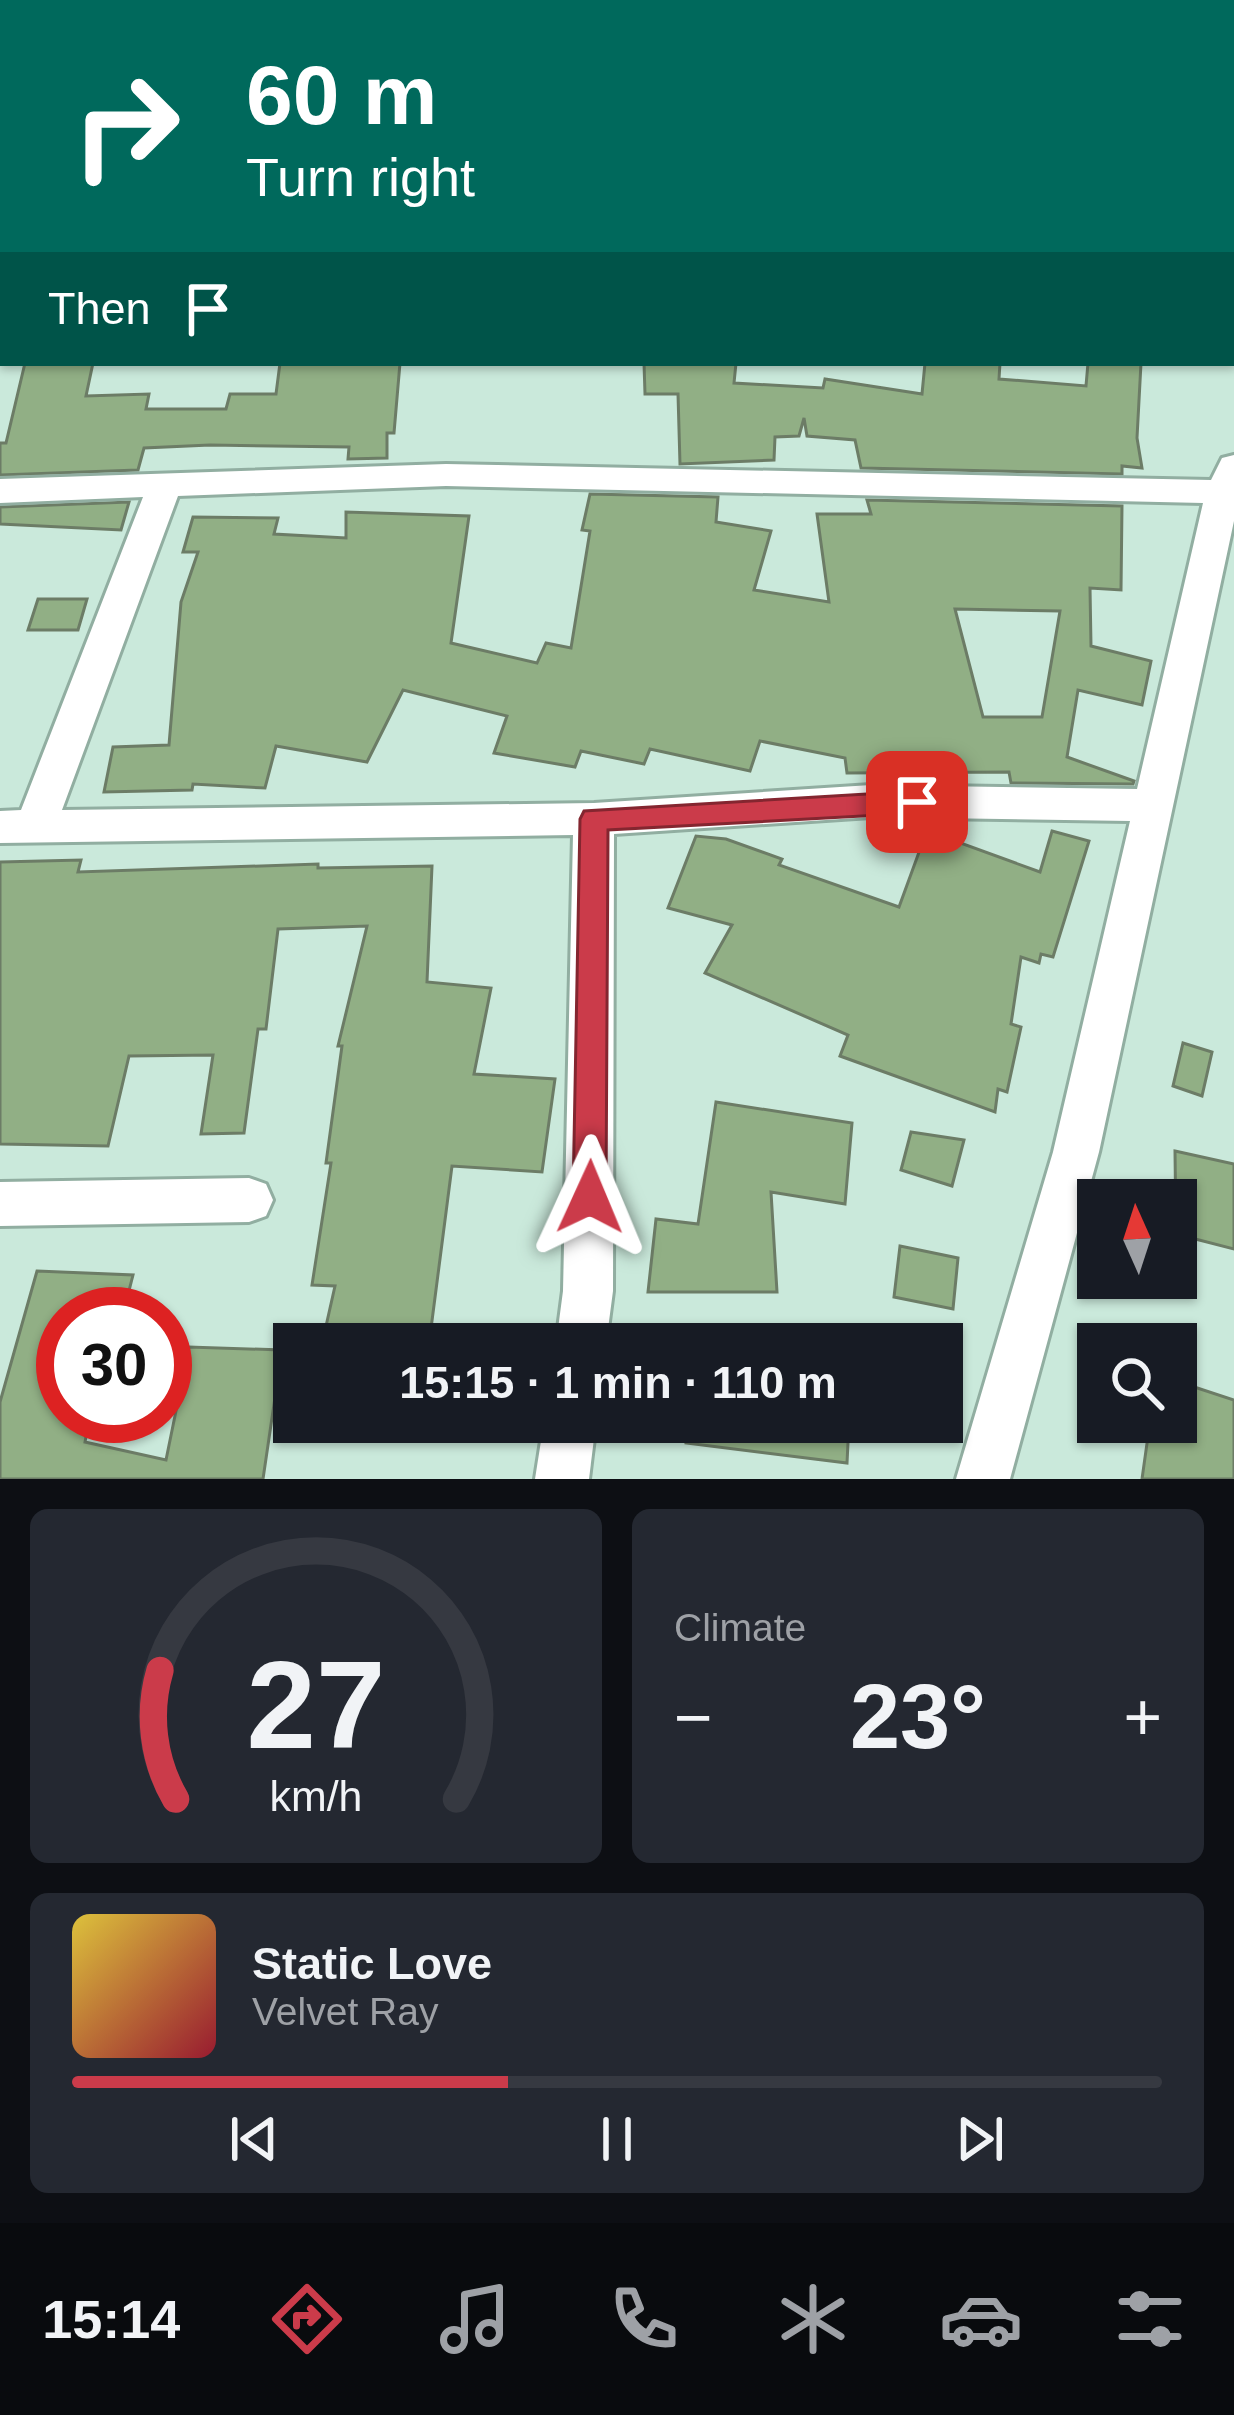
<!DOCTYPE html>
<html lang="en">
<head>
<meta charset="utf-8">
<style>
	body { margin:0; font-family:Helvetica,sans-serif; background:#242831; color:#f1f3f6; height:100vh; display:flex; flex-direction:column; font-size:45px; white-space:nowrap }
	* { box-sizing:border-box; margin:0 }
	p { font-size:39px; color:#9ea1a6 }
	.icon { flex:none; width:66px; height:66px; fill:none; stroke:currentColor; stroke-width:2; stroke-linecap:round; stroke-linejoin:round }
	.map { position:relative; height:1479px; overflow:hidden }
	.drawer { display:flex; flex-direction:column; gap:30px; padding:30px; background:#0d0f14; flex:1 }
	.drawer>* { flex:none }
	.guide { position:absolute; left:0px; top:0px; width:1236px; height:366px; box-shadow:0 3px 9px #0004; background:#00695c; color:#fff; overflow:hidden }
	.needle { width:78px; rotate:357deg }
	.fabs { position:absolute; left:1077px; top:1179px; display:grid; gap:24px }
	.fabs a { display:grid; place-items:center; width:120px; height:120px; border-radius:0px; background:#171b24; box-shadow:0 3px 9px #0004; font-size:60px }
	.speed { position:absolute; left:36px; top:1287px; display:flex; gap:24px; font-size:60px; font-weight:700; text-align:center }
	.speed>* { display:grid; place-content:center; width:156px; height:156px; border-radius:50%; background:#171b24; box-shadow:0 3px 9px #0004; line-height:1 }
	.speed .limit { border:18px solid #d22; background:#fff; color:#111 }
	.pin { position:absolute; display:grid; place-items:center; width:102px; height:102px; color:#fff; margin:-51px; border-radius:24px; box-shadow:0 6px 18px #0006 }
	.me { position:absolute; width:132px; margin:-66px; rotate:1deg; stroke-linejoin:round; filter:drop-shadow(0 0 9px #0008) }
	.turn { display:flex; align-items:center; gap:42px; height:252px; padding:0 48px; font-size:54px }
	.turn .icon { width:156px; height:156px; stroke-width:2.5 }
	.turn b { display:block; font-size:84px; line-height:102px }
	.then { display:flex; align-items:center; height:114px; padding:0 48px; background:#0003; gap:24px; font-size:45px }
	.big { font-size:90px; font-weight:800; line-height:1.1 }
	.drawer .widget { flex:1; display:flex; flex-direction:column; justify-content:center; gap:18px; min-width:0; padding:0 42px; border-radius:18px; background:#242831 }
	.drawer .dial { align-items:center; gap:0 }
	.dial svg { height:312px; overflow:visible; fill:none; stroke:#363941; stroke-width:7; stroke-linecap:round; text-anchor:middle }
	.dial text { fill:#f1f3f6; stroke:none }
	.song { display:flex; align-items:center; gap:36px }
	.cover { width:144px; height:144px; border-radius:18px; background:linear-gradient(135deg,hsl(50 70% 55%),hsl(350 70% 35%)) }
	.played { height:12px; border-radius:6px; background:linear-gradient(90deg,#cb3b4a 40%,#363941 40%) }
	.keys { display:flex; justify-content:space-around; direction:ltr }
	.heat { display:flex; justify-content:space-between; align-items:center; font-size:66px; direction:ltr }
	.drawer .tiles { flex:1; display:grid; gap:30px; grid-template-columns:1fr 1fr }
	.widget:last-child { grid-column:span 2 }
	.trip { position:absolute; left:273px; top:1323px; width:690px; height:120px; border-radius:0px; background:#171b24; box-shadow:0 3px 9px #0004; font-weight:800; line-height:120px; text-align:center }
	.dock { display:flex; height:192px; justify-content:space-around; align-items:center; background:#090b0e; color:#9ea1a6 }
	.dock .icon { width:84px; height:84px }
	.dock .current { color:#cb3b4a }
	.dock b { font-size:54px; color:#f1f3f6 }
	.map>svg:first-child { display:block }
	.building { fill:#91af85; stroke:#6c7c66; stroke-width:3; fill-rule:evenodd }
	.lines { fill:none; stroke-linecap:round; stroke-linejoin:round }
	.street-casing { stroke:#91aea1; stroke-width:6 }
	.street { fill:#fff; fill-rule:evenodd }
	.route { fill:#cb3b4a; stroke:#842630; stroke-width:3 }
</style>
</head>
<body>
<div class="map">
<svg width="1234" height="1479" viewBox="0 0 1234 1479">
	<rect width="100%" height="100%" fill="#cae9db"/>
	<g class="building">
		<polygon points="25,363 93,363 86,396 149,394 146,409 226,409 230,394 276,394 280,363 400,363 394,433 387,433 387,458 348,459 349,447 210,445 144,448 138,470 0,475 0,443 6,443"/>
		<polygon points="644,363 736,363 734,383 823,388 825,379 922,394 925,363 1000,363 999,379 1086,386 1088,363 1141,363 1137,438 1142,468 1122,466 1122,474 861,468 855,440 807,436 804,418 799,436 775,437 774,460 680,464 678,394 645,394"/>
		<path d="M590 494 718 497 716 522 771 531 754 590 829 602 817 514H871L867 500 1122 506 1121 590 1090 588 1091 646 1151 661 1142 705 1078 690 1067 757 1134 781 1133 784 1011 783 1009 772 847 773 845 758 760 741 750 771 650 749 644 764 581 751 575 767 494 753 507 716 403 690 367 762 276 746 265 788 193 784 192 790 104 792 113 747 169 745 181 602 198 552H183L193 517 278 518 274 534 346 538V512L469 516 451 643 537 663 546 643 571 648 590 531 582 530ZM955 609 1060 611 1042 717H983Z"/>
		<polygon points="129,502 121,530 0,524 0,507"/>
		<polygon points="38,599 87,599 78,630 28,630"/>
		<polygon points="1052,831 1089,841 1053,957 1041,954 1039,963 1021,957 1011,1024 1021,1027 1007,1092 998,1089 995,1112 840,1056 848,1035 705,973 732,925 668,908 696,836 726,839 782,859 779,865 899,907 922,844 947,838 1040,872"/>
		<polygon points="81,860 78,872 318,864 318,868 432,866 427,982 491,988 474,1074 555,1079 542,1172 452,1166 429,1344 322,1344 335,1286 312,1285 331,1163 326,1163 342,1046 338,1046 367,926 278,929 266,1029 258,1029 244,1133 201,1134 213,1055 129,1056 108,1146 0,1144 0,862"/>
		<polygon points="1183,1043 1212,1052 1202,1096 1173,1086"/>
		<polygon points="716,1102 852,1123 845,1204 771,1192 777,1292 648,1292 656,1219 698,1224"/>
		<polygon points="911,1132 964,1140 952,1186 901,1170"/>
		<polygon points="1175,1151 1234,1164 1234,1249 1176,1234"/>
		<polygon points="900,1246 958,1258 953,1309 894,1297"/>
		<polygon points="37,1271 133,1275 123,1314 63,1314 63,1416 90,1416 85,1442 166,1460 189,1347 282,1350 263,1479 0,1479 0,1402"/>
		<polygon points="1176,1381 1234,1400 1234,1479 1142,1479 1150,1422 1176,1422"/>
		<polygon points="688,1422 849,1422 847,1463 686,1443"/>
	</g>
	<g class="lines">
		<defs>
			<g id="street">
				<polygon points="858,0 882,0 883,3 857,3"/>
				<polygon points="3,22 3,38 0,39 0,23"/>
				<rect x="1233" y="57" width="1" height="17"/>
				<polygon points="3,173 3,191 0,192 0,174"/>
				<rect x="1233" y="215" width="1" height="18"/>
				<path d="M1234 455V521L1099 1152 1010 1479H956L1053 1152 1130 821 871 817 614 834 613 1291 606 1344H556L563 1291 573 835 0 843V811L21 810 143 497 0 503V479L446 464 1211 480 1222 458ZM446 486 1203 503 1137 789 871 785 594 803 62 810 178 496Z"/>
				<polygon points="249,1178 266,1184 273,1200 266,1216 249,1222 0,1226 0,1182"/>
				<polygon points="544,1422 596,1422 589,1479 535,1479"/>
			</g>
		</defs>
		<use href="#street" class="street-casing"/>
		<use href="#street" class="street"/>
	</g>
	<polygon class="route" points="917,791 927,794 931,802 927,810 917,813 608,830 606,1197 601,1208 590,1212 578,1208 573,1197 580,819 584,811"/>
</svg>
<div class="fabs">
<a><svg class="needle" viewBox="-14 -14 28 28"><path d="M0-13l5 13h-10z" fill="#e53935"/><path d="M0 13l5-13h-10z" fill="#9ea1a6"/></svg></a>
<a><svg class="icon" aria-label="search" viewBox="0 0 24 24"><circle cx="10" cy="10" r="6"/><path d="M15 15l6 6"/></svg></a>
</div>
<div class="speed"><div class="limit">30</div></div>
<div class="pin" style="left:917px;top:802px;background:#d93025"><svg class="icon" aria-label="arrive" viewBox="0 0 24 24"><path d="M6 21V4h12l-3 4 3 4H6"/></svg></div>
<svg class="me" style="left:590px;top:1197px" viewBox="-20 -20 40 40"><path d="M0-17L14 15 0 8-14 15z" fill="#cb3b4a" stroke="#fff" stroke-width="4"/></svg>
<div class="trip">15:15 · 1 min · 110 m</div>
<div class="guide">
<div class="turn"><svg class="icon" aria-label="right" viewBox="0 0 24 24"><path d="M7 20v-9h11M14 6l5 5-5 5"/></svg><div><b>60 m</b>Turn right</div></div>
<div class="then">Then<svg class="icon" aria-label="arrive" viewBox="0 0 24 24"><path d="M6 21V4h12l-3 4 3 4H6"/></svg></div>
</div>
</div>
<section class="drawer">
<div class="tiles">
<div class="widget dial"><svg viewBox="0 0 100 80">
<path d="M14 69A42 42 0 1 1 86 69"/>
<path d="M14 69A42 42 0 0 1 10 36" stroke="#cb3b4a"/>
<text x="50" y="56" font-size="32" font-weight="700">27</text>
<text x="50" y="72" font-size="11">km/h</text>
</svg></div>
<div class="widget"><p>Climate</p>
<div class="heat"><a>−</a><b class="big">23°</b><a>+</a></div>
</div>
<div class="widget">
<div class="song"><i class="cover"></i><div><b>Static Love</b><p>Velvet Ray</p></div></div>
<div class="played"></div>
<div class="keys"><svg class="icon" aria-label="previous" viewBox="0 0 24 24"><path d="M18 5L8 12l10 7zM5 5v14"/></svg><svg class="icon" aria-label="pause" viewBox="0 0 24 24"><path d="M8 5v14M16 5v14"/></svg><svg class="icon" aria-label="next" viewBox="0 0 24 24"><path d="M6 5l10 7-10 7zM19 5v14"/></svg></div>
</div>
</div>
</section>
<nav class="dock">
<b>15:14</b>
<svg class="icon current" aria-label="directions" viewBox="0 0 24 24"><path d="M12 3l9 9-9 9-9-9zM9 14v-3h6M13 9l2 2-2 2"/></svg>
<svg class="icon" aria-label="music" viewBox="0 0 24 24"><path d="M9 18V5l10-2v13"/><circle cx="6" cy="18" r="3"/><circle cx="16" cy="16" r="3"/></svg>
<svg class="icon" aria-label="phone" viewBox="0 0 24 24"><path d="M5 4h4l2 5-3 2q2 4 5 5l2-3 5 2v4C11 20 4 13 5 4z"/></svg>
<svg class="icon" aria-label="climate" viewBox="0 0 24 24"><path d="M12 3v18M4 7l16 10M4 17L20 7"/></svg>
<svg class="icon" aria-label="car" viewBox="0 0 24 24"><path d="M5 17H2v-5l4-1 3-4h7l3 4 3 1v5h-3M9 17h6M6 11h13"/><circle cx="7" cy="17" r="2"/><circle cx="17" cy="17" r="2"/></svg>
<svg class="icon" aria-label="filters" viewBox="0 0 24 24"><path d="M4 7h16M4 17h16"/><circle cx="9" cy="7" r="2"/><circle cx="15" cy="17" r="2"/></svg>
</nav>
</body>
</html>
